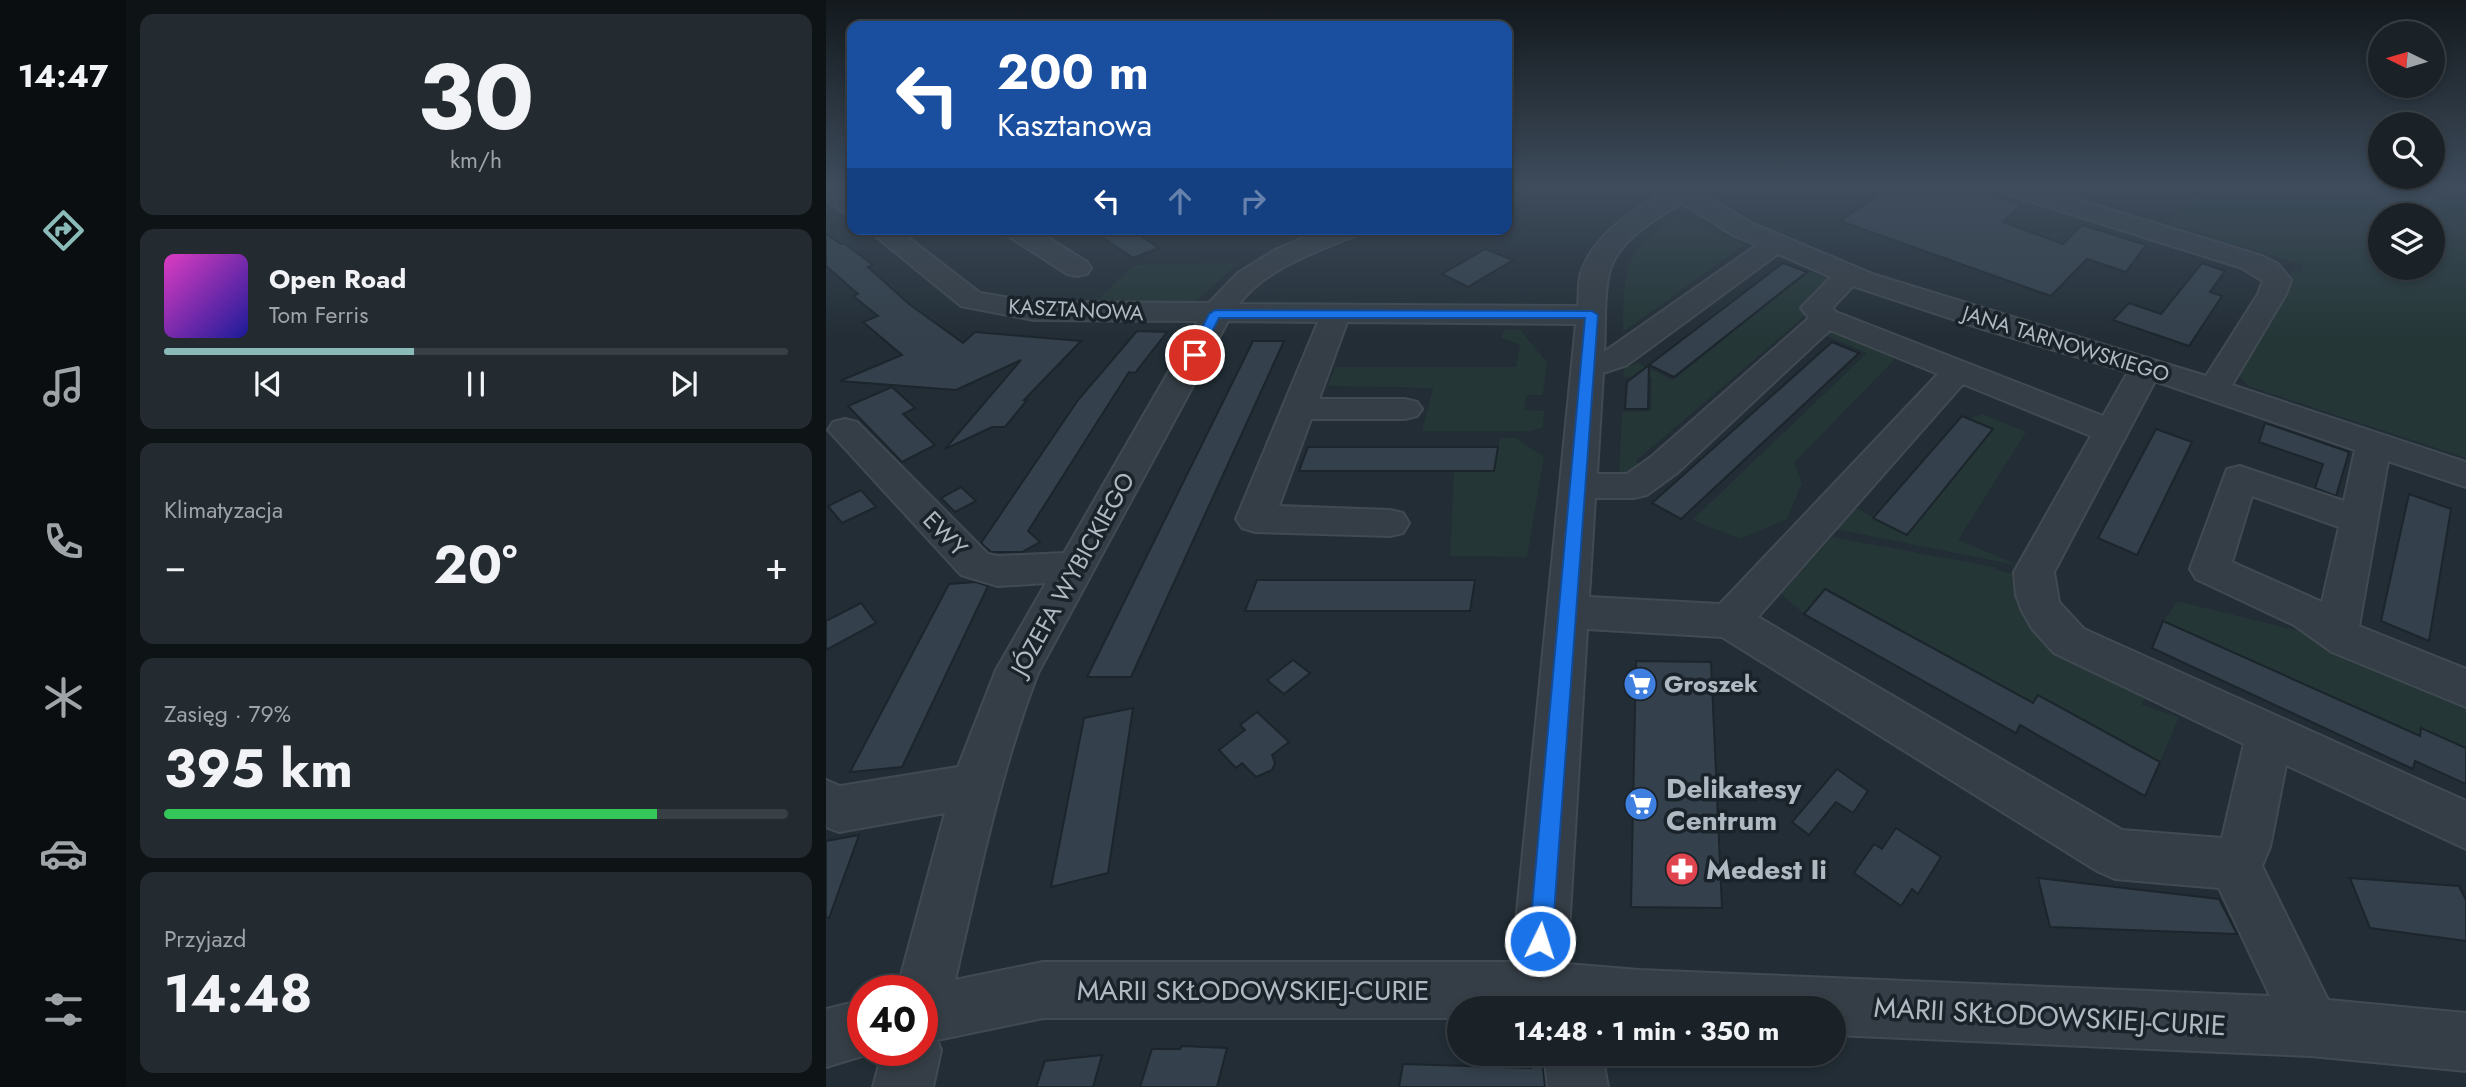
<!DOCTYPE html>
<html lang="pl">
<head>
<meta charset="utf-8">
<style>
	body { margin:0; font-family:Jost,sans-serif; background:#232a30; color:#f1f3f6; height:100vh; display:flex; flex-direction:column; font-size:26px; white-space:nowrap }
	* { box-sizing:border-box; margin:0 }
	p { font-size:23px; color:#9fa4a8 }
	.icon { flex:none; width:38px; height:38px; fill:none; stroke:currentColor; stroke-width:2; stroke-linecap:round; stroke-linejoin:round }
	.map { position:relative; flex:1; overflow:hidden }
	.side { display:flex; flex-direction:column; gap:14px; padding:14px; background:#0e1316; width:700px }
	.side>* { flex:none }
	.guide { position:absolute; left:21px; top:21px; width:665px; height:214px; border-radius:14px; box-shadow:0 4px 10px #0003,0 0 0 2px #383f45; background:#1a4fa0; color:#fff; overflow:hidden }
	.needle { width:46px; rotate:275deg }
	.tools { position:absolute; left:1542px; top:21px; display:grid; gap:14px }
	.tools a { display:grid; place-items:center; width:77px; height:77px; border-radius:50%; background:#1a2228; box-shadow:0 4px 10px #0003,0 0 0 2px #383f45; font-size:35px }
	.speed { position:absolute; left:21px; top:975px; display:flex; gap:14px; font-size:35px; font-weight:700; text-align:center }
	.speed>* { display:grid; place-content:center; width:91px; height:91px; border-radius:50%; background:#1a2228; box-shadow:0 4px 10px #0003,0 0 0 2px #383f45; line-height:1 }
	.speed .limit { border:10px solid #d22; background:#fff; color:#111 }
	.pin { position:absolute; display:grid; place-items:center; width:60px; height:60px; color:#fff; margin:-30px; border:4px solid #fff; border-radius:50%; box-shadow:0 2px 7px #0007 }
	.me { position:absolute; width:77px; margin:-38px; rotate:4deg; stroke-linejoin:round; filter:drop-shadow(0 0 5px #0008) }
	.turn { display:flex; align-items:center; gap:24px; height:147px; padding:0 35px; font-size:32px }
	.turn .icon { width:91px; height:91px; stroke-width:2.5 }
	.turn b { display:block; font-size:49px; line-height:60px }
	.lanes { display:flex; align-items:center; height:66px; padding:0 35px; background:#0003; justify-content:center; gap:35px; direction:ltr }
	.lanes .off { opacity:.35 }
	.big { font-size:52px; font-weight:700; line-height:1.1 }
	.side .widget { flex:1; display:flex; flex-direction:column; justify-content:center; gap:10px; min-width:0; padding:0 24px; border-radius:14px; background:#232a30 }
	.side .dial { align-items:center; gap:0 }
	.dial b { font-size:91px; line-height:1 }
	.song { display:flex; align-items:center; gap:21px }
	.cover { width:84px; height:84px; border-radius:10px; background:linear-gradient(135deg,hsl(310 70% 55%),hsl(240 70% 35%)) }
	.played { height:7px; border-radius:4px; background:linear-gradient(90deg,#8bbbb9 40%,#383f45 40%) }
	.keys { display:flex; justify-content:space-around; direction:ltr }
	.heat { display:flex; justify-content:space-between; align-items:center; font-size:38px; direction:ltr }
	.charge { height:10px; border-radius:5px; background:linear-gradient(90deg,#34c759 79%,#383f45 0) }
	.trip { position:absolute; left:621px; top:996px; width:399px; height:70px; border-radius:35px; background:#1a2228; box-shadow:0 4px 10px #0003,0 0 0 2px #383f45; font-weight:700; line-height:70px; text-align:center }
	main { display:flex; flex:1; min-height:0 }
	.tabs { display:flex; flex-direction:column; width:126px; justify-content:space-around; align-items:center; background:#0a0e10; color:#9fa4a8 }
	.tabs .icon { width:49px; height:49px }
	.tabs .current { color:#8bbbb9 }
	.tabs b { font-size:32px; color:#f1f3f6 }
	.map>svg:first-child { display:block }
	.green { fill:#243636; fill-rule:evenodd }
	.building { fill:#34414c; stroke:#1c252c; stroke-width:2 }
	.lines { fill:none; stroke-linecap:round; stroke-linejoin:round }
	.minor-casing { stroke:#414a52; stroke-width:4 }
	.minor { fill:#353e46; fill-rule:evenodd }
	.route { fill:#1a73e8; stroke:#114b97; stroke-width:2 }
	.labels { text-anchor:middle; stroke-width:7; stroke-linejoin:round; paint-order:stroke }
	.far-street-label { font-size:21px; fill:#afb9c2; stroke:#1b232a }
	.street-label { font-size:24px; fill:#afb9c2; stroke:#1b232a }
	.poi-label { font-size:24px; font-weight:bold; fill:#afb9c2; stroke:#1b232a; text-anchor:start }
	.near-poi-label { font-size:28px; font-weight:bold; fill:#afb9c2; stroke:#1b232a; text-anchor:start }
	.near-street-label { font-size:28px; fill:#afb9c2; stroke:#1b232a }
</style>
</head>
<body>
<main>
<nav class="tabs">
<b>14:47</b>
<svg class="icon current" aria-label="directions" viewBox="0 0 24 24"><path d="M12 3l9 9-9 9-9-9zM9 14v-3h6M13 9l2 2-2 2"/></svg>
<svg class="icon" aria-label="music" viewBox="0 0 24 24"><path d="M9 18V5l10-2v13"/><circle cx="6" cy="18" r="3"/><circle cx="16" cy="16" r="3"/></svg>
<svg class="icon" aria-label="phone" viewBox="0 0 24 24"><path d="M5 4h4l2 5-3 2q2 4 5 5l2-3 5 2v4C11 20 4 13 5 4z"/></svg>
<svg class="icon" aria-label="climate" viewBox="0 0 24 24"><path d="M12 3v18M4 7l16 10M4 17L20 7"/></svg>
<svg class="icon" aria-label="car" viewBox="0 0 24 24"><path d="M5 17H2v-5l4-1 3-4h7l3 4 3 1v5h-3M9 17h6M6 11h13"/><circle cx="7" cy="17" r="2"/><circle cx="17" cy="17" r="2"/></svg>
<svg class="icon" aria-label="filters" viewBox="0 0 24 24"><path d="M4 7h16M4 17h16"/><circle cx="9" cy="7" r="2"/><circle cx="15" cy="17" r="2"/></svg>
</nav>
<section class="side">
<div class="widget dial"><b>30</b><p>km/h</p></div>
<div class="widget">
<div class="song"><i class="cover"></i><div><b>Open Road</b><p>Tom Ferris</p></div></div>
<div class="played"></div>
<div class="keys"><svg class="icon" aria-label="previous" viewBox="0 0 24 24"><path d="M18 5L8 12l10 7zM5 5v14"/></svg><svg class="icon" aria-label="pause" viewBox="0 0 24 24"><path d="M8 5v14M16 5v14"/></svg><svg class="icon" aria-label="next" viewBox="0 0 24 24"><path d="M6 5l10 7-10 7zM19 5v14"/></svg></div>
</div>
<div class="widget"><p>Klimatyzacja</p>
<div class="heat"><a>−</a><b class="big">20°</b><a>+</a></div>
</div>
<div class="widget"><p>Zasięg · 79%</p><b class="big">395 km</b><div class="charge"></div></div>
<div class="widget"><p>Przyjazd</p><b class="big">14:48</b></div>
</section>
<div class="map">
<svg width="1640" height="1087" viewBox="0 0 1640 1087">
	<rect width="100%" height="100%" fill="#222d35"/>
	<g class="green">
		<path d="M1374 188H1640V458L1422 386 1409 371 1467 270 1475 272 1477 265 1342 224ZM1554 215H1606V268H1554Z"/>
		<path d="M844 220 867 221 918 245 797 332C798 308 795 275 808 255 816 241 832 231 844 220Z"/>
		<polygon points="413,263 370,301 270,302 308,265"/>
		<polygon points="984,271 1001,278 1003,284 972,322 810,461 817,468 805,477 793,477 796,412 825,411 826,378 797,377 798,368 812,363 847,380"/>
		<polygon points="1007,327 1069,353 1067,361 968,463 976,483 961,519 914,539 866,520 1041,353 994,333"/>
		<polygon points="678,330 694,330 721,362 717,395 701,395 698,410 718,411 717,428 703,431 596,431 607,388 502,386 509,367 690,367 694,345 675,338"/>
		<polygon points="1157,414 1200,432 1132,540 1195,566 1008,529 1030,508 1081,535 1167,430 1141,419"/>
		<polygon points="674,438 690,438 718,457 701,557 624,556 628,471 668,471"/>
		<polygon points="1006,537 1168,567 1170,570 1196,576 1194,607 1217,640 1322,690 1316,705 1353,717 1334,762 1212,696 1207,703 999,589 978,614 955,594"/>
		<polygon points="1351,601 1490,635 1640,703 1640,748 1595,729 1594,736 1338,621"/>
	</g>
	<g class="building">
		<polygon points="1062,188 1142,188 1196,205 1177,222 1237,244 1256,225 1320,245 1300,272 1261,259 1225,296 1014,221"/>
		<polygon points="263,229 304,229 333,248 307,258"/>
		<polygon points="0,234 15,244 19,244 47,265 42,267 83,304 137,343 149,332 255,341 198,400 201,400 179,427 166,427 119,449 195,360 130,390 14,381 76,355 37,322 52,316 27,296 32,294 0,266"/>
		<polygon points="659,249 687,260 642,287 616,274"/>
		<polygon points="957,263 981,272 848,377 823,365"/>
		<polygon points="1376,263 1399,271 1384,292 1396,296 1363,346 1287,320 1303,303 1335,314"/>
		<polygon points="311,331 341,332 309,373 303,372 202,531 214,542 196,552 165,552 155,543 252,400"/>
		<polygon points="427,341 458,341 305,677 261,677"/>
		<polygon points="1006,342 1033,353 855,519 826,503"/>
		<polygon points="823,365 822,409 799,409 801,382"/>
		<polygon points="66,387 89,408 77,414 109,445 76,462 22,406"/>
		<polygon points="1136,416 1167,429 1081,535 1047,518"/>
		<polygon points="1439,423 1523,452 1510,496 1489,488 1497,464 1433,442"/>
		<polygon points="1330,429 1366,442 1311,555 1272,538"/>
		<polygon points="482,447 672,447 668,471 473,471"/>
		<polygon points="135,487 150,501 129,512 115,498"/>
		<polygon points="35,490 50,507 16,523 2,506"/>
		<polygon points="1583,494 1625,509 1603,641 1555,621"/>
		<polygon points="431,580 649,580 644,611 419,611"/>
		<polygon points="150,582 162,586 76,767 24,772 123,584"/>
		<polygon points="999,589 1207,703 1212,695 1334,762 1319,796 1194,725 1190,733 978,614"/>
		<polygon points="35,603 50,623 0,650 0,621"/>
		<polygon points="1337,621 1594,736 1595,728 1640,748 1640,784 1589,761 1587,769 1326,648"/>
		<polygon points="467,660 484,673 458,694 441,680"/>
		<polygon points="810,661 885,662 896,908 805,907"/>
		<polygon points="307,708 282,873 225,887 258,718"/>
		<polygon points="431,712 463,742 446,755 449,763 446,770 430,777 416,763 410,768 393,750 419,730 414,725"/>
		<polygon points="1011,769 1042,791 1027,813 1010,802 983,835 966,822"/>
		<polygon points="1070,828 1115,857 1092,894 1086,889 1075,906 1028,873 1048,844 1056,849"/>
		<polygon points="33,835 3,918 0,917 0,841"/>
		<polygon points="1212,878 1393,899 1411,934 1224,927"/>
		<polygon points="1524,878 1633,886 1640,900 1640,941 1544,928"/>
		<polygon points="356,1046 401,1048 391,1087 314,1087 326,1049 354,1049"/>
		<polygon points="276,1055 267,1087 210,1087 219,1061"/>
		<polygon points="705,1060 716,1060 719,1087 573,1087 577,1064 705,1068"/>
	</g>
	<g class="lines">
		<defs>
			<g id="minor">
				<polygon points="0,188 17,188 26,195 26,214 17,212 0,199"/>
				<path d="M838 188H877L874 192 925 223 1049 275 1380 376 1432 294 1437 281 1416 268 1178 193 1175 188H1213L1436 256 1452 264 1465 280 1460 294 1406 385 1640 462V487L1562 461 1533 626 1640 669V707L1506 652 1468 625 1370 579 1364 569 1401 469 1414 466 1518 501 1529 450 1329 381 1228 572 1233 602 1258 629 1640 801V849L1460 765 1444 847 1436 866 1502 1000 1640 1013V1071L1485 1056 1008 1035V1008H634V1018H217L111 1040 115 1050 107 1087H47L57 1050H96V990H71L119 813 13 832 0 827V780L14 786 132 767 170 670 220 583 172 586 135 575 2 430 7 422 19 419 31 422 162 554 172 556 238 553 372 321 208 320 135 306 41 229H71L154 293 208 302 383 303 412 273 449 250 498 229H534L530 235C490 252 440 268 413 304L752 306C753 296 752 283 755 273 767 235 807 210 840 192ZM856 203 907 235 931 245 778 352C780 327 777 299 783 274 790 241 829 219 856 203ZM952 254 1005 277 975 308 983 318 825 457 801 474H771L777 373 801 365ZM1027 286 1157 329 1302 372 1277 416 1010 312 1006 308ZM402 321 492 322 410 519 416 528 429 532 564 536 577 533 583 523 577 513 564 510 453 506 485 419H579L591 416 596 409 591 402 579 399H493L521 322 750 324 686 962H217L129 980C153 876 174 772 212 673ZM1004 330 1112 374 894 604 763 597 769 498H808L821 495 851 473ZM1137 384 1265 436 1188 572 1190 595 1196 611 1207 630 1228 653 1418 744 1396 838 1296 830 932 617ZM1426 496 1513 527 1496 602 1406 562ZM761 629 896 637 1271 871 1289 879 1393 888 1444 996 813 970 741 964Z"/>
				<polygon points="177,229 208,229 261,262 265,268 261,274 251,276 241,274 181,235"/>
				<polygon points="37,1000 37,1050 56,1050 0,1067 0,1009"/>
				<polygon points="718,1054 776,1054 782,1087 722,1087"/>
			</g>
		</defs>
		<use href="#minor" class="minor-casing"/>
		<use href="#minor" class="minor"/>
	</g>
	<linearGradient id="sky" x2="0" y2="1"><stop stop-color="#13191d"/><stop offset="0.55" stop-color="#3e4c5c"/><stop offset="1" stop-color="#3e4c5c" stop-opacity="0"/></linearGradient>
	<rect width="1640" height="340" fill="url(#sky)"/>
	<polygon class="route" points="389,310 766,311 772,315 726,941 722,949 714,952 706,949 703,941 759,318 393,318 373,357 364,357 362,355 383,314"/>
	<defs>
		<symbol id="supermarket-disc" viewBox="-11 -11 22 22"><circle r="9.5" fill="#3f7fe0" stroke="#1b232a"/><path d="M-6-5.5h2.5l.6 2H6L4.5 2H-2.5L-4.4-4H-6ZM-1.5 3.2a1.3 1.3 0 1 0 .1 0ZM3 3.2a1.3 1.3 0 1 0 .1 0Z" fill="#fff"/></symbol>
		<symbol id="pharmacy-disc" viewBox="-11 -11 22 22"><circle r="9.5" fill="#e0444e" stroke="#1b232a"/><path d="M-2-6h4v4h4v4h-4v4h-4v-4h-4v-4h4Z" fill="#fff"/></symbol>
	</defs>
	<g fill-rule="evenodd">
		<use href="#supermarket-disc" x="795" y="665" width="38" height="38"/>
		<use href="#supermarket-disc" x="796" y="785" width="38" height="38"/>
		<use href="#pharmacy-disc" x="837" y="850" width="38" height="38"/>
	</g>
	<g class="labels">
		<g class="far-street-label">
			<text transform="translate(250 310) rotate(3)" y="7">KASZTANOWA</text>
			<text transform="translate(1240 344) rotate(17)" y="7">JANA TARNOWSKIEGO</text>
		</g>
		<g class="street-label">
			<text transform="translate(119 534) rotate(46)" y="8">EWY</text>
			<text transform="translate(247 574) rotate(-61)" y="8">JÓZEFA WYBICKIEGO</text>
		</g>
		<g class="poi-label">
			<text x="838" y="692">Groszek</text>
		</g>
		<g class="near-poi-label">
			<text x="840" y="798">Delikatesy<tspan x="840" dy="32">Centrum</tspan></text>
			<text x="880" y="879">Medest Ii</text>
		</g>
		<g class="near-street-label">
			<text x="427" y="1000">MARII SKŁODOWSKIEJ-CURIE</text>
			<text transform="translate(1224 1016) rotate(3)" y="10">MARII SKŁODOWSKIEJ-CURIE</text>
		</g>
	</g>
</svg>
<div class="tools">
<a><svg class="needle" viewBox="-14 -14 28 28"><path d="M0-13l5 13h-10z" fill="#e53935"/><path d="M0 13l5-13h-10z" fill="#9fa4a8"/></svg></a>
<a><svg class="icon" aria-label="search" viewBox="0 0 24 24"><circle cx="10" cy="10" r="6"/><path d="M15 15l6 6"/></svg></a>
<a><svg class="icon" aria-label="layers" viewBox="0 0 24 24"><path d="M12 4l9 5-9 5-9-5zM3 14l9 5 9-5"/></svg></a>
</div>
<div class="speed"><div class="limit">40</div></div>
<div class="pin" style="left:369px;top:355px;background:#d93025"><svg class="icon" aria-label="arrive" viewBox="0 0 24 24"><path d="M6 21V4h12l-3 4 3 4H6"/></svg></div>
<svg class="me" style="left:714px;top:941px" viewBox="-20 -20 40 40"><circle r="17" fill="#1a73e8" stroke="#fff" stroke-width="3"/><path d="M0-11L8 9 0 5-8 9z" fill="#fff"/></svg>
<div class="trip">14:48 · 1 min · 350 m</div>
<div class="guide">
<div class="turn"><svg class="icon" aria-label="left" viewBox="0 0 24 24"><path d="M17 20v-9H6M10 6l-5 5 5 5"/></svg><div><b>200 m</b>Kasztanowa</div></div>
<div class="lanes"><svg class="icon" aria-label="left" viewBox="0 0 24 24"><path d="M17 20v-9H6M10 6l-5 5 5 5"/></svg><svg class="icon off" aria-label="ahead" viewBox="0 0 24 24"><path d="M12 20V5M6 11l6-6 6 6"/></svg><svg class="icon off" aria-label="right" viewBox="0 0 24 24"><path d="M7 20v-9h11M14 6l5 5-5 5"/></svg></div>
</div>
</div>
</main>
</body>
</html>
